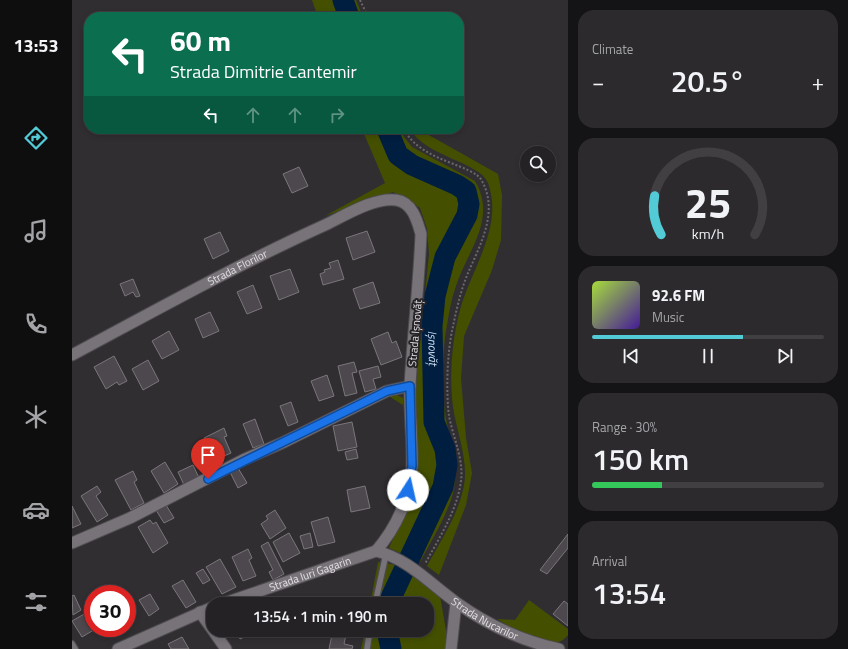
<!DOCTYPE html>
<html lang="en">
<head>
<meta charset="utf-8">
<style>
	body { margin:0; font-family:"Titillium Web",sans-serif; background:#2d2a2e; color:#f1f3f6; height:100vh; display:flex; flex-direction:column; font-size:15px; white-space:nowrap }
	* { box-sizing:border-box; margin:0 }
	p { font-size:13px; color:#a3a4a7 }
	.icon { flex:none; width:22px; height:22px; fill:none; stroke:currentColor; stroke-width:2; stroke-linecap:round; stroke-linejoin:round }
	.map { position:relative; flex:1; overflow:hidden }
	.panel { display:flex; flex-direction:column; gap:10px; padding:10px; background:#141315; width:280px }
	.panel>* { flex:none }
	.banner { position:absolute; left:12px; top:12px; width:380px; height:122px; border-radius:16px; box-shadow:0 2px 6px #0003,0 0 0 1px #423f43; background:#0b6e4f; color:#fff; overflow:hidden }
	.tools { position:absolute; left:448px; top:146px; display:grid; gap:8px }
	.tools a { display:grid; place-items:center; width:36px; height:36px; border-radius:50%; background:#252226; box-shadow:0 2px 6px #0003,0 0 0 1px #423f43; font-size:20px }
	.speed { position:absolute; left:12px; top:585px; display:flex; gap:8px; font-size:20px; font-weight:700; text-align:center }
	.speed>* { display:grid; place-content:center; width:52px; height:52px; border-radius:50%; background:#252226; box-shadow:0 2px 6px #0003,0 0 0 1px #423f43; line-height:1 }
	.speed .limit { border:6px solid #d22; background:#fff; color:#111 }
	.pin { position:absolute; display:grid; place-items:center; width:34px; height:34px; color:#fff; margin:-41px -17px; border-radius:50% 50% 50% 0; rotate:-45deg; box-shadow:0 0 4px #0007 }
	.pin .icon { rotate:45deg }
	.me { position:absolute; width:44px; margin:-22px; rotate:10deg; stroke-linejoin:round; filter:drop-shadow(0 0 3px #0008) }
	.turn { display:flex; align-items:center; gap:14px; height:84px; padding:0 20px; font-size:18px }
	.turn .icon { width:52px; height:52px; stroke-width:2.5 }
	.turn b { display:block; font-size:28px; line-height:34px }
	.lanes { display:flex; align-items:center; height:38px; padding:0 20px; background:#0003; justify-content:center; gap:20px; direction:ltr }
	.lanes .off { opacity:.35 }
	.big { font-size:30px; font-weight:600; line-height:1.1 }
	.panel .widget { flex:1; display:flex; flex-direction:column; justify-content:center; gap:6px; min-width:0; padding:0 14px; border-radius:16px; background:#2d2a2e }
	.panel .dial { align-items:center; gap:0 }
	.dial svg { height:104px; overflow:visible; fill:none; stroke:#423f43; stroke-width:7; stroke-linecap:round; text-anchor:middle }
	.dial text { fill:#f1f3f6; stroke:none }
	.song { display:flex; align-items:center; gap:12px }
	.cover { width:48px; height:48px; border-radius:6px; background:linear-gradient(135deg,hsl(80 70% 55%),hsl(260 70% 35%)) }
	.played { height:4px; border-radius:2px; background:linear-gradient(90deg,#52cbd7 65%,#423f43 65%) }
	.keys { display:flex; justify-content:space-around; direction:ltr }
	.heat { display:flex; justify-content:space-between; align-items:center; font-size:22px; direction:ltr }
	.charge { height:6px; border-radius:3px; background:linear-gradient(90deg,#34c759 30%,#423f43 0) }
	.trip { position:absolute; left:134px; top:597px; width:228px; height:40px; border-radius:16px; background:#252226; box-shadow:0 2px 6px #0003,0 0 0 1px #423f43; font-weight:600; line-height:40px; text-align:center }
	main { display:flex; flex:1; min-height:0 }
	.tab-bar { display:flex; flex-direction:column; width:72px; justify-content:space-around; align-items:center; background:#0f0e0f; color:#a3a4a7 }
	.tab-bar .icon { width:28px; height:28px }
	.tab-bar .selected { color:#52cbd7 }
	.tab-bar b { font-size:18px; color:#f1f3f6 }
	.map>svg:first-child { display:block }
	.green { fill:#445000 }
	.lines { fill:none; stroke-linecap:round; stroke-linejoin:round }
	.river { stroke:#001e40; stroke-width:21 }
	.building { fill:#4c484d; stroke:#7a767b }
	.service-casing { stroke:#4e4b4f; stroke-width:8 }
	.minor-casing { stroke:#4e4b4f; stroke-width:13 }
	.path { stroke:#6b686c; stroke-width:2; stroke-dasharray:2 2; stroke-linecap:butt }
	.service { stroke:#777379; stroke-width:5.5 }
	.minor { stroke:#777379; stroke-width:11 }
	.route-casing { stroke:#114b97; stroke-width:10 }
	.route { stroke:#1a73e8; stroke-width:7 }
	.labels { text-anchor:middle; stroke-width:4; stroke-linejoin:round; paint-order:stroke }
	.street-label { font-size:11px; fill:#e3e0e4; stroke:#272428 }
	.water-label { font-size:12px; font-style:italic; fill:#d0e0f3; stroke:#272428 }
</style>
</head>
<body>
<main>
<nav class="tab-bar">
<b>13:53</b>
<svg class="icon selected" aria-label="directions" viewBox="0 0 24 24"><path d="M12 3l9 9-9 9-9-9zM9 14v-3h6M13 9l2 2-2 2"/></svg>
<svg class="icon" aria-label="music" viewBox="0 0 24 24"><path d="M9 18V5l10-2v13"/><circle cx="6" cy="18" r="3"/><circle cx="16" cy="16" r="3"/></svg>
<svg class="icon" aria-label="phone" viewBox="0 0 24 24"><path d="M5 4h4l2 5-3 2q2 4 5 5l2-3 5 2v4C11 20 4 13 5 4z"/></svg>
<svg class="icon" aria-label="climate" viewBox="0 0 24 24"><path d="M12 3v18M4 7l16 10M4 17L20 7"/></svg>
<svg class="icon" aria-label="car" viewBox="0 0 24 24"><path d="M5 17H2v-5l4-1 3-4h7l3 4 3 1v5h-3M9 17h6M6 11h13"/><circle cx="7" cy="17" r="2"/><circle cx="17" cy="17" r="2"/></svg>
<svg class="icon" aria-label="filters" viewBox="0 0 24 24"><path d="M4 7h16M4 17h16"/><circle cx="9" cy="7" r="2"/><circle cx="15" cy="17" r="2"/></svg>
</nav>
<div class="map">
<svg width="496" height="649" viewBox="0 0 496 649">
	<rect width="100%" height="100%" fill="#312e32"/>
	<g class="green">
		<polygon points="240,0 284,0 291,17 246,17"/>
		<path d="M290 129H326L340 147 403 181C426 220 394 252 383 289 379 300 377 313 375 325 370 350 370 387 373 413 377 438 386 462 382 488 379 509 358 543 348 562L317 548 337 504 342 403 357 254 355 228 348 208 337 200 321 192 253 216 313 183Z"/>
		<path d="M338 129H352L355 134 426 174 430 195 429 240 420 270 392 336 389 378 394 438 400 473 394 505 367 575 355 566C368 542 385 517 391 490 398 463 385 434 381 407 377 376 380 340 388 310 399 269 432 227 416 183 408 162 354 157 338 129Z"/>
		<polygon points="321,393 331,398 331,405 315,395"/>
		<polygon points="306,562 324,565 347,577 368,596 375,636 375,649 289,649 293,630 355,630 355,604 298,604"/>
		<path d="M457 600 496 629V635C494 637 491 640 489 641 472 648 439 627 425 619L443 620Z"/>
	</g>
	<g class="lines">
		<g class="river">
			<polyline points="271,0 277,17"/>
			<path id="s1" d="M315 129 326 155 340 165 385 185 394 191 397 204 395 215 373 257 363 296 360 326 362 422 373 449 375 465 371 487 316 604"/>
			<polyline points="315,630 319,649"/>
		</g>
	</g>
	<g class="building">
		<polygon points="227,167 236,186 220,193 211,174"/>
		<polygon points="295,231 303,252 281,260 274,238"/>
		<polygon points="148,232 157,251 141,259 132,239"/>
		<polygon points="266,260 272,279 251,285 248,274 253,272 252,270 259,268 257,263"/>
		<polygon points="218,269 227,292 207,300 198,276"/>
		<polygon points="61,279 68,296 64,297 61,292 53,296 48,284"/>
		<polygon points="301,282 308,303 288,309 281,289"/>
		<polygon points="181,285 190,308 175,314 165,292"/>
		<polygon points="138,312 147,331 131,338 123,319"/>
		<polygon points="97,331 107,350 90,359 80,341"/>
		<polygon points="316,332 320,343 324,341 330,357 309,365 299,339"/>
		<polygon points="42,356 55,381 47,385 45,382 34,389 22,367"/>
		<polygon points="76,360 87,381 71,390 60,369"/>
		<polygon points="282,362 285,372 280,373 285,393 273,396 266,366"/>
		<polygon points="306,366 309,377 301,379 304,389 293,392 287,371"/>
		<polygon points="255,375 262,396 247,401 239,381"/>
		<polygon points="219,402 226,422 216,426 208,406"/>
		<polygon points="183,419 192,444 181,448 171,424"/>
		<polygon points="280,422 285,447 266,451 261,426"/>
		<polygon points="152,428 155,436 152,437 159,453 143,460 132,438"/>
		<polygon points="284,449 286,458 275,460 273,452"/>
		<polygon points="93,462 106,484 92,493 79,471"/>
		<polygon points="121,465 127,478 112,485 106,472"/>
		<polygon points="166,468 175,483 166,488 158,472"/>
		<polygon points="61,471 65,480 62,482 72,503 59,510 43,480"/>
		<polygon points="25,486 29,492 24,496 36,515 25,522 9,496"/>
		<polygon points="293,486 298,508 279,512 275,490"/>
		<polygon points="94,505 102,518 92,523 84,510"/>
		<polygon points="0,506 9,524 0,528"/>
		<polygon points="203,510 214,528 198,539 189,524 196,519 194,516"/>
		<polygon points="256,517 263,542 246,546 239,522"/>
		<polygon points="78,520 81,524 84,522 96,543 81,553 66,527"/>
		<polygon points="217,533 228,553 211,562 201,542"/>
		<polygon points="238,533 241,547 232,549 228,536"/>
		<polygon points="496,534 496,548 475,574 468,570"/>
		<polygon points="196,542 212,574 201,580 197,572 201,570 189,546"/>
		<polygon points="176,549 180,558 177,560 184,576 171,581 160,557"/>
		<polygon points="148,559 164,587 150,594 134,567"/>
		<polygon points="131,569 138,580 131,584 124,573"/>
		<polygon points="111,580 124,602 114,608 100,586"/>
		<polygon points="78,594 87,609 77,616 67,600"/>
		<polygon points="2,595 9,610 1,615 0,596"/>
		<polygon points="492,601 496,604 496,626 481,614"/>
		<polygon points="14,613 18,620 21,619 21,628 25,628 10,637 0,621"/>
		<polygon points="164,630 185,630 185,631 168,639"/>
		<polygon points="261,630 275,630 272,644 281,646 280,649 257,649"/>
		<polygon points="110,637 117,649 99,649 96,644"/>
	</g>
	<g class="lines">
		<defs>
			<g id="service">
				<polyline points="303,604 314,554"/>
				<polyline points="0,644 3,649"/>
				<polyline points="295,649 298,630"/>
			</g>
			<g id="minor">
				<path id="s2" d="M0 355C84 310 167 264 253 225 272 216 302 197 324 200 340 202 345 220 349 234 347 284 341 334 338 385 337 412 341 440 340 467 338 498 324 528 304 551"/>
				<polyline points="0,543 58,518 173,459 210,443 315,391 338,386"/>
				<path id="s3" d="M150 604 304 551C337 559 358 584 385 603 416 625 449 641 487 649"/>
				<polyline points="128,612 154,649"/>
				<polyline points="46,649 141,607"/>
				<polyline points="379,649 384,603"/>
			</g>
		</defs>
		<use href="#service" class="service-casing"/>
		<use href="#minor" class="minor-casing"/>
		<g class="path">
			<polyline points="288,0 296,17"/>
			<path d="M332 129C348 162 402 164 410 181 427 212 408 245 396 273 388 292 384 312 380 331 375 355 374 392 377 416 381 437 392 460 389 481 385 511 367 538 353 564"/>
		</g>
		<use href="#service" class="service"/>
		<use href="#minor" class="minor"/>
	</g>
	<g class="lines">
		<defs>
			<polyline id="route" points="136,479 315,391 338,386 340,466 336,490"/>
		</defs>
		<use href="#route" class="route-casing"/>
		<use href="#route" class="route"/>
	</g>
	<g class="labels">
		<g class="street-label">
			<text dy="4" stroke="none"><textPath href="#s2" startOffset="187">Strada Florilor</textPath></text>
			<text transform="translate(343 333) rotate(-85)" y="4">Strada Ișnovăț</text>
			<text dy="4" stroke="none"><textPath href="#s3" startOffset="93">Strada Iuri Gagarin</textPath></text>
			<text dy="4" stroke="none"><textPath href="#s3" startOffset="292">Strada Nucarilor</textPath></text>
		</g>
		<g class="water-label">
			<text dy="4" stroke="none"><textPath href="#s1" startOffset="270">Ișnovăț</textPath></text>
		</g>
	</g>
</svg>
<div class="tools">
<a><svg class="icon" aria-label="search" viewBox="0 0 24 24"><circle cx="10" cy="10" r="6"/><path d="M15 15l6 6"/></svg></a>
</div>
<div class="speed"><div class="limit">30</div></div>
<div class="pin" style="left:136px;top:479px;background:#d93025"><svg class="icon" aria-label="arrive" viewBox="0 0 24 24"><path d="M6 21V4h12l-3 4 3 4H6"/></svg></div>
<svg class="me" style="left:336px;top:490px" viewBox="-20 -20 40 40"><circle r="19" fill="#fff"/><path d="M0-13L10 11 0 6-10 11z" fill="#1a73e8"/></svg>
<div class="trip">13:54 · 1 min · 190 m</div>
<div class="banner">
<div class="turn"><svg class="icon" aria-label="left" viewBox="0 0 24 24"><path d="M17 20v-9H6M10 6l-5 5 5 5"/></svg><div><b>60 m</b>Strada Dimitrie Cantemir</div></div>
<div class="lanes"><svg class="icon" aria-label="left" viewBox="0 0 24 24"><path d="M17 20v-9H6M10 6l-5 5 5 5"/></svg><svg class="icon off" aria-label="ahead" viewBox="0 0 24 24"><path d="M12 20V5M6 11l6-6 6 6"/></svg><svg class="icon off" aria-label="ahead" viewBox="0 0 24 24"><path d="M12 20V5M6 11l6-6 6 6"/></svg><svg class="icon off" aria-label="right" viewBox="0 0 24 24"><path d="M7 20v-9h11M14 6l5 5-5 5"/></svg></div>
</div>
</div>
<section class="panel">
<div class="widget"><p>Climate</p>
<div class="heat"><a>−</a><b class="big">20.5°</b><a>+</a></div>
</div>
<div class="widget dial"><svg viewBox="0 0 100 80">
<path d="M14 69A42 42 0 1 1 86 69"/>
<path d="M14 69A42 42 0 0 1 9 39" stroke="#52cbd7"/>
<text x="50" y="56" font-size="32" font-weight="700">25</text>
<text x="50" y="72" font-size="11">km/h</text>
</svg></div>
<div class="widget">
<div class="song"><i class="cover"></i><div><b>92.6 FM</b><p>Music</p></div></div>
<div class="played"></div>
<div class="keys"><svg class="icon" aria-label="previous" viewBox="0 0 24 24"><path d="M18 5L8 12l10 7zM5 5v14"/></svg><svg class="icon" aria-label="pause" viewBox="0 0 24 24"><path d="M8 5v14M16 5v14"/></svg><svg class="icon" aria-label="next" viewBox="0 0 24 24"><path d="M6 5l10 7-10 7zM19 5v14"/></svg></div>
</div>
<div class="widget"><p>Range · 30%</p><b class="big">150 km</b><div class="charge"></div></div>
<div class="widget"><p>Arrival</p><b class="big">13:54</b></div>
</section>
</main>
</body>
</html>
